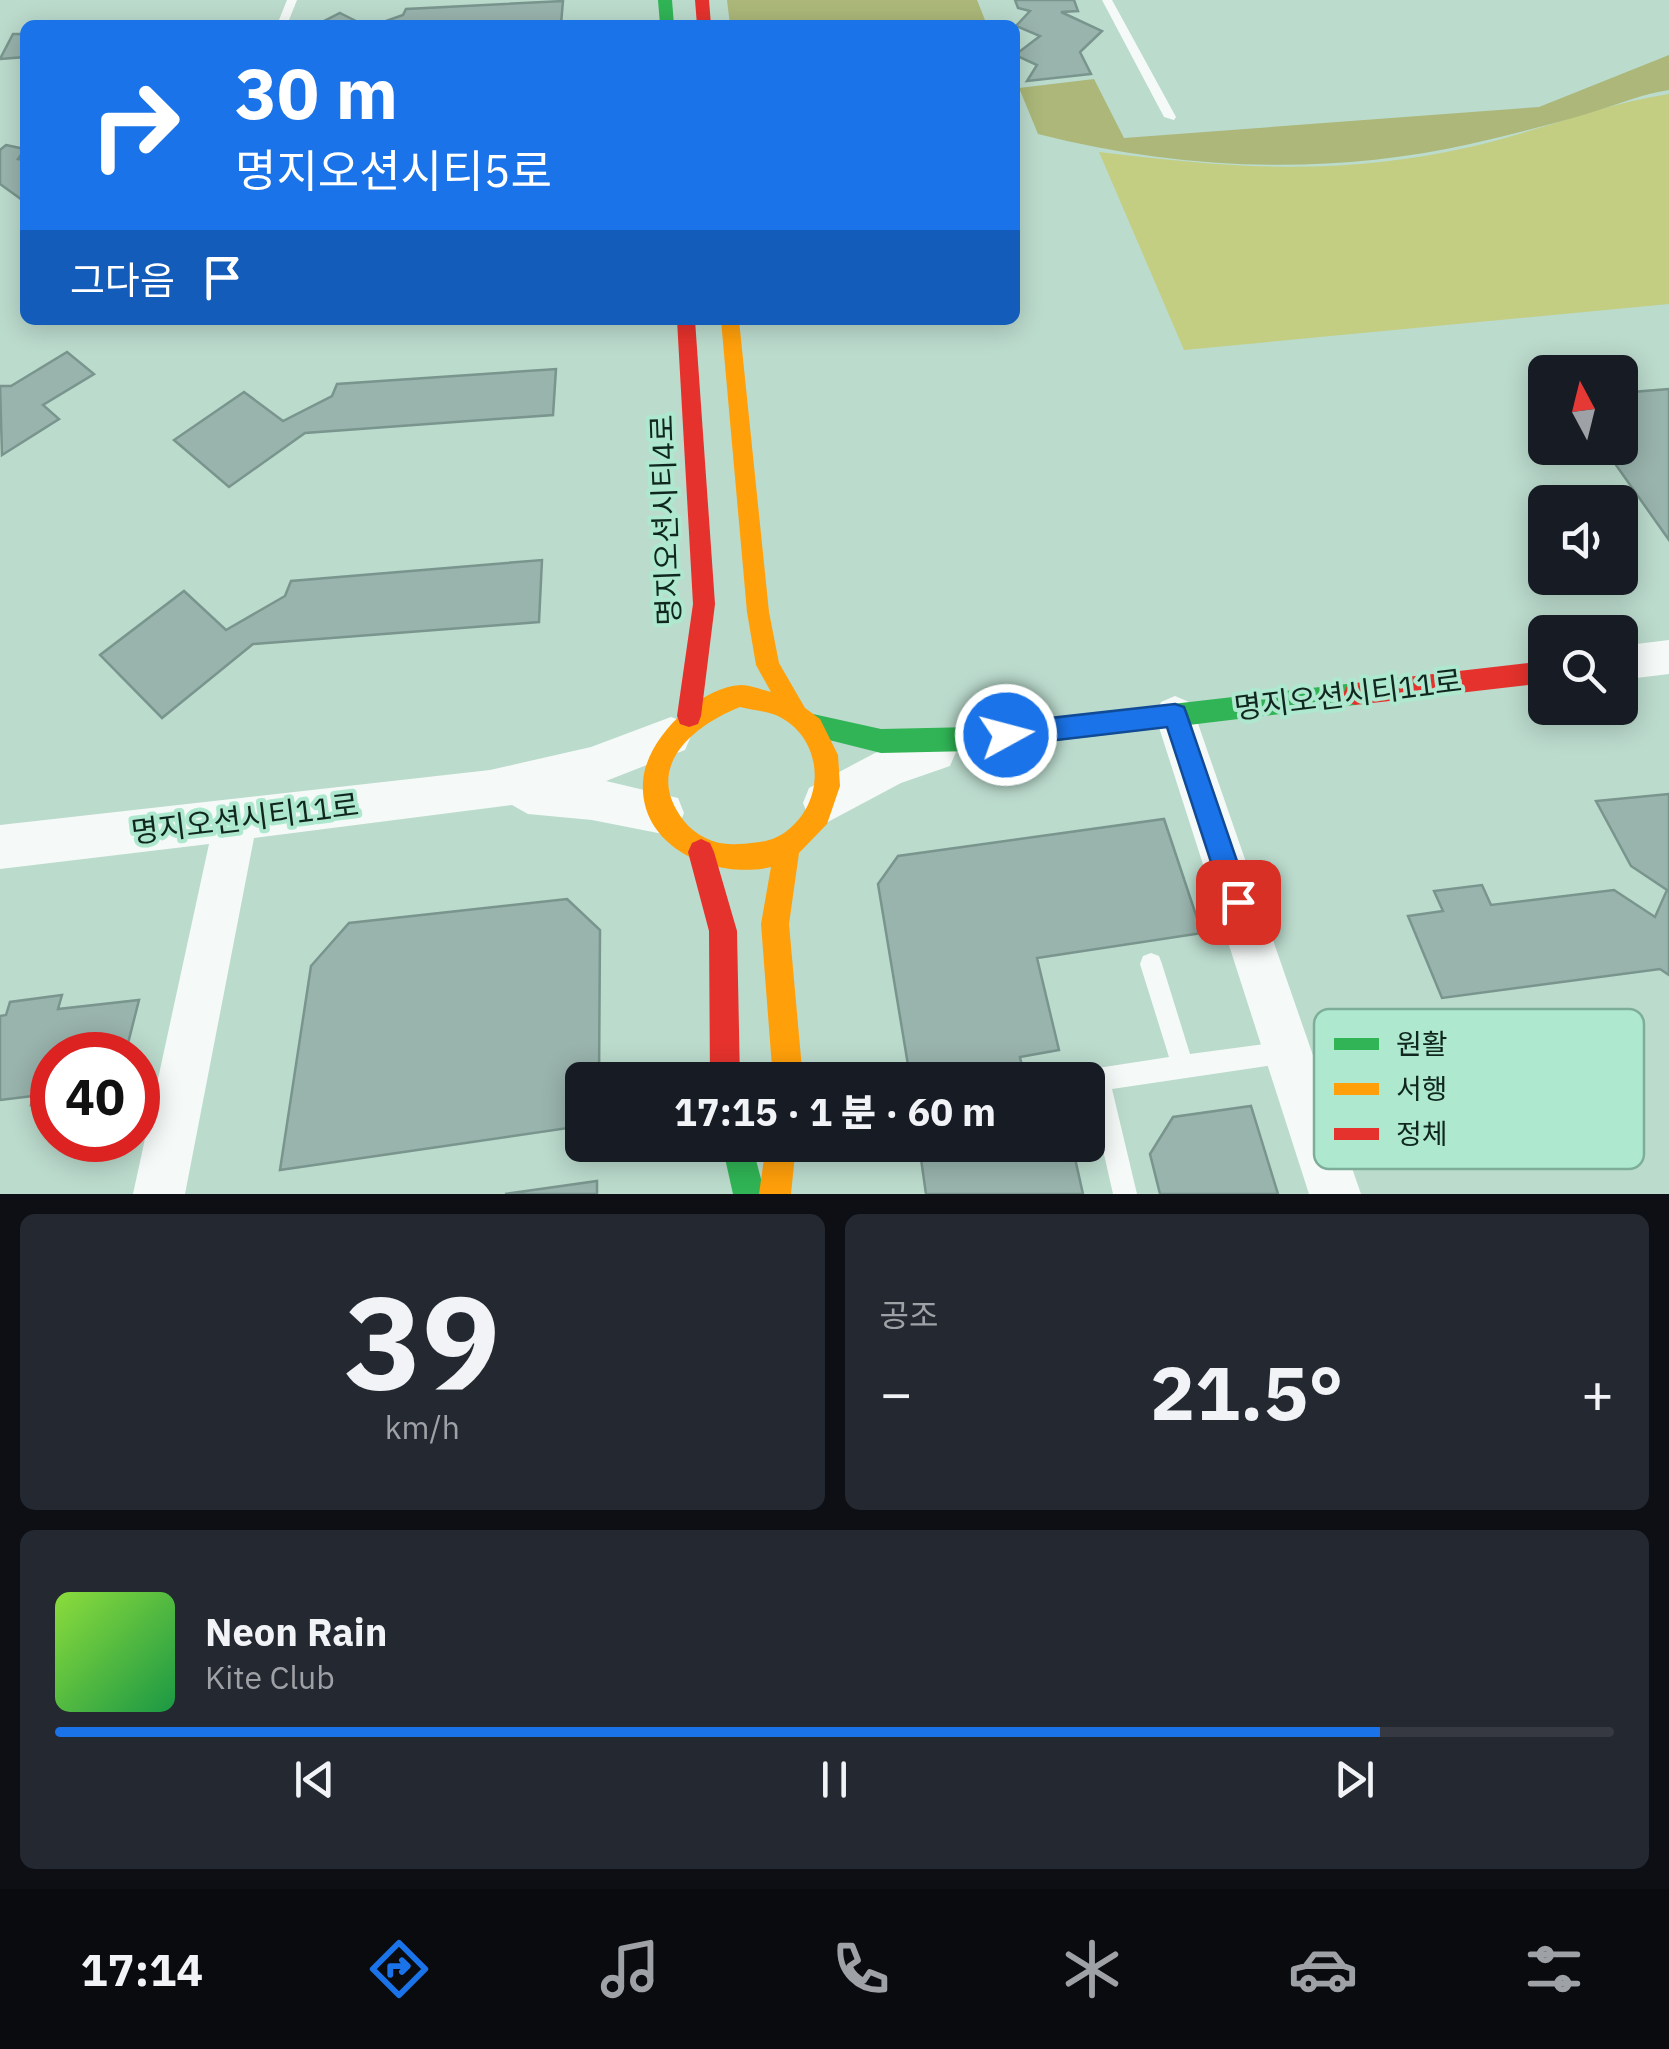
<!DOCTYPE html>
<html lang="ko">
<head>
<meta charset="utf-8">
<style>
	body { margin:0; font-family:"IBM Plex Sans","Noto Sans KR",sans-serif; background:#242831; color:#f1f3f6; height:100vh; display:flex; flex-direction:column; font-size:38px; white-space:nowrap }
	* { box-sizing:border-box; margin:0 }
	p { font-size:32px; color:#9ea1a6 }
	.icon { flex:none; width:55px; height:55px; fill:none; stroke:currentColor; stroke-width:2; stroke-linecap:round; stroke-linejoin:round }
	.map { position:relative; height:1194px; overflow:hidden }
	.panel { display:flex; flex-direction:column; gap:20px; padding:20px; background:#0d0f14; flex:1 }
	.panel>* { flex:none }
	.guide { position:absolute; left:20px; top:20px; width:1000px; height:305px; border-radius:15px; box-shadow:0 5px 25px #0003; background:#1a73e8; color:#fff; overflow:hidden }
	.needle { width:65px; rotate:353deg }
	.tools { position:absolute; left:1528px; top:355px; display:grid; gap:20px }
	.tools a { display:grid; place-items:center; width:110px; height:110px; border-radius:15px; background:#171b24; box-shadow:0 5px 25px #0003; font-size:50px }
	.speed { position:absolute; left:30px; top:1032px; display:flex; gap:20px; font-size:50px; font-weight:700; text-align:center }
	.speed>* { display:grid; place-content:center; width:130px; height:130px; border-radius:50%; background:#171b24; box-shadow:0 5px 25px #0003; line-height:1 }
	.speed .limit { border:15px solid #d22; background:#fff; color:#111 }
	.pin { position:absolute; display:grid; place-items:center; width:85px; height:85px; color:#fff; margin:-42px; border-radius:20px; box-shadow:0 5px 15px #0006 }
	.me { position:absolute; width:110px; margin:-55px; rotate:83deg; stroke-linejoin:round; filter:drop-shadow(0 0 8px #0008) }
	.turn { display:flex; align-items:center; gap:35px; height:210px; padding:0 50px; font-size:45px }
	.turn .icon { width:130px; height:130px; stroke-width:2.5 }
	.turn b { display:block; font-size:70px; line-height:85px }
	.then { display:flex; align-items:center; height:95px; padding:0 50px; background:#0003; gap:20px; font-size:38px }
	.big { font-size:75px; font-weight:800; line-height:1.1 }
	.panel .card { flex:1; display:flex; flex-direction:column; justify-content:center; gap:15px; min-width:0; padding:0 35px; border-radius:15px; background:#242831 }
	.panel .dial { align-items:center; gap:0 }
	.dial b { font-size:130px; line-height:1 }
	.song { display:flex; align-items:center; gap:30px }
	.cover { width:120px; height:120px; border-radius:15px; background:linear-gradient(135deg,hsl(90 70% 55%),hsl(140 70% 35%)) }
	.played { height:10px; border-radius:5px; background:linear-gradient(90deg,#1a73e8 85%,#363941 85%) }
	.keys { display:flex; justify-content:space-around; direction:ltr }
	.heat { display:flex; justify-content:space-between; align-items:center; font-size:55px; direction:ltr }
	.panel .tiles { flex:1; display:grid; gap:20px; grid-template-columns:1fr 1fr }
	.card:last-child { grid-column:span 2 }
	.trip { position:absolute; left:565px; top:1062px; width:540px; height:100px; border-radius:15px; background:#171b24; box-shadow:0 5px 25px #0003; font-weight:800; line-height:100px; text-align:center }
	.dock { display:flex; height:160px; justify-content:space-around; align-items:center; background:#090b0e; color:#9ea1a6 }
	.dock .icon { width:70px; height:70px }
	.dock .selected { color:#1a73e8 }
	.dock b { font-size:45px; color:#f1f3f6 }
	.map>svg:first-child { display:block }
	.green { fill:#c3ce83 }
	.forest { fill:#acb779 }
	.building { fill:#99b4ad; stroke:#79958d; stroke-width:2.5 }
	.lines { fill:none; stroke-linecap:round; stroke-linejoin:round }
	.lane { fill:#f5faf8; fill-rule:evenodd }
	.street { fill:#f5faf8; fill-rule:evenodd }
	.fast { fill:#30b455; fill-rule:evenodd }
	.slow { fill:#ff9f0a; fill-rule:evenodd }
	.jam { fill:#e5322d; fill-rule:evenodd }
	.route { fill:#1a73e8; stroke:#114b97; stroke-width:2.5 }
	.labels { text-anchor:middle; stroke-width:8; stroke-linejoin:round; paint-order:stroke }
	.street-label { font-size:30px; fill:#0f271e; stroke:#aee8cf }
	.key { fill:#aee8cf; stroke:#7eae9a; stroke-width:2.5 }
	.key-label { font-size:28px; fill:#0f271e }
</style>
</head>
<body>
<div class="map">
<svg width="1669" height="1194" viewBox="0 0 1669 1194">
	<rect width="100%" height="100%" fill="#bbdbcd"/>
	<path class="green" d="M1669 94V304L1184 350 1099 152C1233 168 1336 177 1470 147 1537 132 1602 104 1669 94Z"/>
	<g class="forest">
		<polygon points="727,0 977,0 987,25 730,25"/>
		<path d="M1669 55V90C1643 94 1621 103 1596 111 1554 124 1512 134 1470 144 1327 176 1180 170 1038 134L1019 88 1094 79 1124 138 1539 107Z"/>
	</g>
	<g class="building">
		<polygon points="1015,0 1074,0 1078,11 1061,12 1102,31 1080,52 1091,74 1027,81 1037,65 1015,55 1040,36 1016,26 1030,11 1018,8"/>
		<polygon points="563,1 561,24 375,25 403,15 406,9"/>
		<polygon points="340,13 364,25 316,25"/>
		<polygon points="13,34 25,34 25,57 0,59"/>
		<polygon points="6,145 25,149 18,159 25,160 25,202 0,184 0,150"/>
		<polygon points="67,352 94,374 43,405 59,419 2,455 0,386 11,386"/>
		<polygon points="556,369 553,415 305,433 229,487 174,440 244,392 283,421 332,396 337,384"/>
		<polygon points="1669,389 1669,540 1604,448 1620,448 1620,393"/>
		<polygon points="542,560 539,622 253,644 162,718 100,655 184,591 226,630 285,596 291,581"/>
		<polygon points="1669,794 1669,975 1660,969 1442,998 1408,916 1443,911 1434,891 1482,885 1491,905 1614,890 1655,917 1667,890 1631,866 1596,801"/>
		<polygon points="1164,819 1202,933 1037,958 1059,1050 1020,1057 1025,1080 982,1080 979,1066 910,1077 878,884 898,856"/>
		<polygon points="567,899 600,930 599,1080 582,1080 582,1126 280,1170 311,966 349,923"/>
		<polygon points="62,995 58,1009 139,1000 125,1055 52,1055 52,1102 31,1105 33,1096 0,1100 0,1016 6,1015 10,1002"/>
		<polygon points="1251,1106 1278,1194 1160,1194 1150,1154 1173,1117"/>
		<polygon points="919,1145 1072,1145 1083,1194 926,1194"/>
		<polygon points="597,1181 597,1194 505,1194"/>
	</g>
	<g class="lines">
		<g class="lane">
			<polygon points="287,0 297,0 287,25 277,25"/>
			<polygon points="1102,0 1112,0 1176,117 1174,120 1164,117"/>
			<polygon points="1151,953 1159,956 1162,964 1190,1054 1287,1041 1295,1044 1298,1052 1295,1060 1287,1063 1112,1089 1137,1194 1113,1194 1087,1079 1090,1071 1098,1068 1169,1057 1140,964 1143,956"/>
		</g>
		<g class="street">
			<polygon points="1669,640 1669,674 1620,680 1620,646"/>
			<polygon points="1175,696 1189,702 1195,715 1361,1194 1309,1194 1155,715 1161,702"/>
			<polygon points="671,717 685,722 691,736 685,750 606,781 678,798 684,813 678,828 663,834 592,820 528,814 512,805 254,838 185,1194 133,1194 209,844 0,869 0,825 490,770 591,747"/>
			<polygon points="935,733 950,738 956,752 950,766 901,783 824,824 809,818 803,803 809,788 875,753"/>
		</g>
		<g class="fast">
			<polygon points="658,0 672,0 674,25 660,25"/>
			<polygon points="1355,683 1363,686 1367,694 1363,702 1355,705 973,751 881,753 813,736 804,733 801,725 804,717 813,714 881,729 973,727"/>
			<polygon points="722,1145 752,1145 765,1194 733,1194"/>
		</g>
		<g class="slow">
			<path d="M721 320H739L769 612 779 663 805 708 820 719 838 755 840 786 827 824 799 853 789 924 803 1080H773L761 924 771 867C716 880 639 848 643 782 645 740 699 687 741 685 750 685 762 690 771 692L756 665 747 612ZM740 707C752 710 767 711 778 716 823 738 827 799 788 830 774 842 756 843 738 844 717 846 697 837 684 821 642 768 692 726 740 707Z"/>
			<polygon points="766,1145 796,1145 791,1194 759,1194"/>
		</g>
		<g class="jam">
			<polygon points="695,0 709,0 711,25 697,25"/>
			<polygon points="677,320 695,320 715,604 701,716 698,724 689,727 680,724 677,716 693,604"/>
			<polygon points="1545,661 1545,683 1355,705 1347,702 1343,694 1347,686 1355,683"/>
			<polygon points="701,839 710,843 714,852 737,931 740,1080 710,1080 709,931 688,852 692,843"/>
		</g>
	</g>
	<polygon class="route" points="1175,704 1184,707 1187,715 1251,902 1247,912 1238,916 1228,912 1224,902 1167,727 1006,746 998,743 994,735 998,727 1006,723"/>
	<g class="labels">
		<g class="street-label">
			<text transform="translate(666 520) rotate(-92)" y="10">명지오션시티4로</text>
			<text transform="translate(1348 695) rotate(-7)" y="10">명지오션시티11로</text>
			<text transform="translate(245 819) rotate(-7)" y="10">명지오션시티11로</text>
		</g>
	</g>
	<rect x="1314" y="1009" width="330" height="160" rx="15" class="key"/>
	<rect x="1334" y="1038" width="45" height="12" fill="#30b455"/>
	<rect x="1334" y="1083" width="45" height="12" fill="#ff9f0a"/>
	<rect x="1334" y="1128" width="45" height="12" fill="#e5322d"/>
	<g class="key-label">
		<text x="1396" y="1054">원활</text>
		<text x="1396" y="1099">서행</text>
		<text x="1396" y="1144">정체</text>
	</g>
</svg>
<div class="tools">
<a><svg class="needle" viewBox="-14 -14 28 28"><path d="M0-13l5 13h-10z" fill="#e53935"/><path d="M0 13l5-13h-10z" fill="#9ea1a6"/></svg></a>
<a><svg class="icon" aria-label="sound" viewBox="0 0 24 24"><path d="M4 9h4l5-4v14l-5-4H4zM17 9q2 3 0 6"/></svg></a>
<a><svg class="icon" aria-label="search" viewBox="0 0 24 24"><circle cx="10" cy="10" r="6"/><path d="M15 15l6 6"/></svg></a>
</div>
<div class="speed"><div class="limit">40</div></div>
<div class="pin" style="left:1238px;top:902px;background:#d93025"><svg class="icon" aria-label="arrive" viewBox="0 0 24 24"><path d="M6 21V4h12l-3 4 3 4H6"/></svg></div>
<svg class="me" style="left:1006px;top:735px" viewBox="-20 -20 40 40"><circle r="17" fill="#1a73e8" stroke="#fff" stroke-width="3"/><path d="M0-11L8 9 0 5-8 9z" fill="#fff"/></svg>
<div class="trip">17:15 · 1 분 · 60 m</div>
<div class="guide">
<div class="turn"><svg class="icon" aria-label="right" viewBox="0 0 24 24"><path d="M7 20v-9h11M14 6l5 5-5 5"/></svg><div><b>30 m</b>명지오션시티5로</div></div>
<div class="then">그다음<svg class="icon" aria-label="arrive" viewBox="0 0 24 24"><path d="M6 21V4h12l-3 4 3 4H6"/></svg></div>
</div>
</div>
<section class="panel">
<div class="tiles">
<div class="card dial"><b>39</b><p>km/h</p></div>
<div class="card"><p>공조</p>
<div class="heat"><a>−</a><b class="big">21.5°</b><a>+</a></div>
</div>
<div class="card">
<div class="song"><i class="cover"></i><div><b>Neon Rain</b><p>Kite Club</p></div></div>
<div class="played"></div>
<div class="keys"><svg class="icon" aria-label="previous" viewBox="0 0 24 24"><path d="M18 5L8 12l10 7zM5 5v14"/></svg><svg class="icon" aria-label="pause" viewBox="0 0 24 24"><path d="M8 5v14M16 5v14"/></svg><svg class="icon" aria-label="next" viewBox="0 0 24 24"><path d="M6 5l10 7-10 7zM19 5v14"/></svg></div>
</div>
</div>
</section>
<nav class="dock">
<b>17:14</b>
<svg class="icon selected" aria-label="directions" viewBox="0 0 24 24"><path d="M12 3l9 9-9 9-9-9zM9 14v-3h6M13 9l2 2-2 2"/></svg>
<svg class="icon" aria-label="music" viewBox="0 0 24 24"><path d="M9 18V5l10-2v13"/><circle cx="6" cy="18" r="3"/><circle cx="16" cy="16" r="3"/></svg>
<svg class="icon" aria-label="phone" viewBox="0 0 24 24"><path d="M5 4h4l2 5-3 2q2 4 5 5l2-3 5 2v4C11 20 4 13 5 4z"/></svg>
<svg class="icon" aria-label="climate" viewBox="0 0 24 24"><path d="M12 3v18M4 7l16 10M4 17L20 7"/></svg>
<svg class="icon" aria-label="car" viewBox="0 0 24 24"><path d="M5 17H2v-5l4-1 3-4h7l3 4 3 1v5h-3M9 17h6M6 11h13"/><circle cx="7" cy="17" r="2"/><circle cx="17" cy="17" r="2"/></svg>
<svg class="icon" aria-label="filters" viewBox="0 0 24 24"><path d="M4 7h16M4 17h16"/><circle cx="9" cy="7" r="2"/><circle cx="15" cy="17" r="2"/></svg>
</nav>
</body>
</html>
